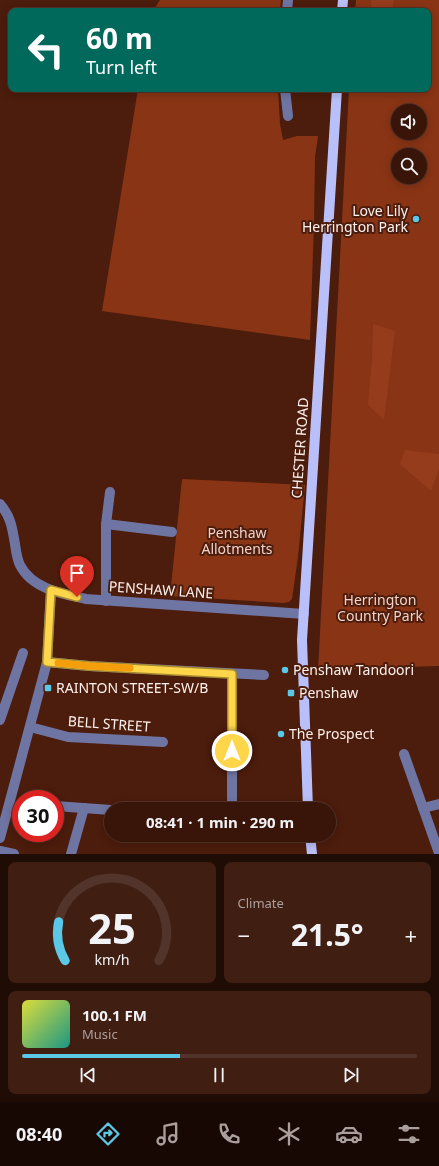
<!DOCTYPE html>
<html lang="en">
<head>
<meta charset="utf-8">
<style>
	body { margin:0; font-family:"Noto Sans",sans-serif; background:#401e12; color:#f1f3f6; height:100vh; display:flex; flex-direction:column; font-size:15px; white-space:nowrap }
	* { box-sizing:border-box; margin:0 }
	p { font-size:13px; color:#ab9f9c }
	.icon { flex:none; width:22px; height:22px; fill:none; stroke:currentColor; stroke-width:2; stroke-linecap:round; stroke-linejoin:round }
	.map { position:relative; height:854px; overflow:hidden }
	.side { display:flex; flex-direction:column; gap:8px; padding:8px; background:#1f0c05; flex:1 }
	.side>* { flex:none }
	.guide { position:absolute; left:8px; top:8px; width:423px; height:84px; border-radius:8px; box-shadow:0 2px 10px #0003,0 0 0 1px #53342a; background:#00695c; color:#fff; overflow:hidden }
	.buttons { position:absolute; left:391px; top:104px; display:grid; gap:8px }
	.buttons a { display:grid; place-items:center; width:36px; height:36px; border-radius:50%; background:#391509; box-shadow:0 2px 10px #0003,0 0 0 1px #53342a; font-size:20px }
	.speed { position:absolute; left:12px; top:790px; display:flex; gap:8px; font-size:20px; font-weight:700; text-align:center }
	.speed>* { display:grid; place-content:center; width:52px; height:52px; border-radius:50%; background:#391509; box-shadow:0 2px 10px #0003,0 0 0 1px #53342a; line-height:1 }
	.speed .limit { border:6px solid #d22; background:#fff; color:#111 }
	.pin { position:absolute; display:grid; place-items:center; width:34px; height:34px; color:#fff; margin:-41px -17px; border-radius:50% 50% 50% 0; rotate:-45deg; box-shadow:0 0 4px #0007 }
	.pin .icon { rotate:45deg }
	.me { position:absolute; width:44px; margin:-22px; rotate:0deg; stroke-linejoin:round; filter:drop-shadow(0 0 3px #0008) }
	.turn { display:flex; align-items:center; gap:14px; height:84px; padding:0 12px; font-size:18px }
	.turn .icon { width:52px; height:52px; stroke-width:2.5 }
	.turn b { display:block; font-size:28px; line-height:34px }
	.big { font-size:30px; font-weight:700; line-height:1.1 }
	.side .widget { flex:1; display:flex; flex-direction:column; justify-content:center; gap:6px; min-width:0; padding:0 14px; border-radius:8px; background:#401e12 }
	.side .dial { align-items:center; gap:0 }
	.dial svg { height:104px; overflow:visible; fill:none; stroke:#53342a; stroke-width:7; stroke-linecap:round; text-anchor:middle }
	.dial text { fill:#f1f3f6; stroke:none }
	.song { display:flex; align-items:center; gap:12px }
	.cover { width:48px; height:48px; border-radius:6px; background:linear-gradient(135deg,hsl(60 70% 55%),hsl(170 70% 35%)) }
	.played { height:4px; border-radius:2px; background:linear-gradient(90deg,#5ac8e6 40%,#53342a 40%) }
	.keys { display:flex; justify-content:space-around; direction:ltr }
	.heat { display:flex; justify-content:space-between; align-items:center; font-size:22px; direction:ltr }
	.side .tiles { flex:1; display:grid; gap:8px; grid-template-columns:1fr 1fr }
	.widget:last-child { grid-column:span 2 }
	.trip { position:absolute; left:104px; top:802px; width:232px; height:40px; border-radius:20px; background:#391509; box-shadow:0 2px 10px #0003,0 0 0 1px #53342a; font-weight:700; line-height:40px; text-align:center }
	.tab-bar { display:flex; height:64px; justify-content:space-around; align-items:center; background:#170804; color:#ab9f9c }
	.tab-bar .icon { width:28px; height:28px }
	.tab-bar .on { color:#5ac8e6 }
	.tab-bar b { font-size:18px; color:#f1f3f6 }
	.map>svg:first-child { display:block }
	.green { fill:#893415; fill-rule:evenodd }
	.forest { fill:#953c1d }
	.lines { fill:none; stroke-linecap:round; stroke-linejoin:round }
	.minor { stroke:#6f75a3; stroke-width:10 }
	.major { stroke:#b9c0f9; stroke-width:10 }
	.route-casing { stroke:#a68a30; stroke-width:10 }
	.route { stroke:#ffd54a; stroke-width:7 }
	.slow { stroke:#f59e0b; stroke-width:7 }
	.poi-dot { fill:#5ac8e6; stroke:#4c1c0c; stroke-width:1.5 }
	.labels { text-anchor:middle; stroke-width:4; stroke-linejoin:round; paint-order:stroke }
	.poi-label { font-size:14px; fill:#fff1ed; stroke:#4c1c0c; text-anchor:start }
	.street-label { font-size:14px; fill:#fff1ed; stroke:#4c1c0c }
	.park-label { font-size:14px; fill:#f1d2c8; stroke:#4c1c0c }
</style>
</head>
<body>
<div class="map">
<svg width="439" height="854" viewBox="0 0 439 854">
	<rect width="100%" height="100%" fill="#4c1c0c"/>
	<g class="green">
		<polygon points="160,0 281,0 280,11 153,11"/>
		<path d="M356 0H439V666L318 670 349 89H428V11H355ZM398 111H420V133H398ZM398 155H420V177H398Z"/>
		<polygon points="138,89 278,89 280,124 283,140 297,136 318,136 315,157 314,224 310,340 102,311"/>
		<polygon points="182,479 305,485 298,557 292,599 289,602 283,603 170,596"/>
	</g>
	<g class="forest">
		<polygon points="371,0 394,0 392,11 371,11"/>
		<polygon points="373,324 395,331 384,420 368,405 372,359"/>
		<polygon points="405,450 439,454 439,469 431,491 400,464"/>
	</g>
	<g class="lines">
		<g class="minor">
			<polyline points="287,11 288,0"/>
			<polyline points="285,89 288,116"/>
			<path d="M0 504C11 517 12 527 15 544 16 551 17 559 20 565 32 589 63 594 86 599L304 614"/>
			<polyline points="106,524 172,532"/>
			<polyline points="106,601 106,524 110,492"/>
			<polyline points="47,662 89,666 264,675"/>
			<polyline points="232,674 232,809"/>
			<polyline points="0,720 23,653"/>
			<polyline points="30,727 68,737 163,742"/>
			<polyline points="404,754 439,853"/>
			<polyline points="55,806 111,810"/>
			<polyline points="423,808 439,804"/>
			<polyline points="0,838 47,662 51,590"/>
			<polyline points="0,851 14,854"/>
			<polyline points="71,854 84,808"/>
		</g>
		<g class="major">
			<polyline points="342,11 343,0"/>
			<polyline points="308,809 302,640 337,89"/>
			<polyline points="310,835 312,854"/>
		</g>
	</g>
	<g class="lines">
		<defs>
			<polyline id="route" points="77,597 51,590 47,662 89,666 232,674 232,751"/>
		</defs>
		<use href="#route" class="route-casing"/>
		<use href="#route" class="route"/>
		<polyline class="slow" points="58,663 89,666 130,668"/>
	</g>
	<g class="poi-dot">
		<circle cx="416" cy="219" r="4"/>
		<circle cx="285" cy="670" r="4"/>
		<rect x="44" y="684" width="8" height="8" rx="2"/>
		<rect x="287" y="689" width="8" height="8" rx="2"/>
		<circle cx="281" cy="734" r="4"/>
	</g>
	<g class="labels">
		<g class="poi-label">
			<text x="408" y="216" text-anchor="end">Love Lily<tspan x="408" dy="16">Herrington Park</tspan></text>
			<text x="293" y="675">Penshaw Tandoori</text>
			<text x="56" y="693">RAINTON STREET-SW/B</text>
			<text x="299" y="698">Penshaw</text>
			<text x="289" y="739">The Prospect</text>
		</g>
		<g class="street-label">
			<text transform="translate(300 448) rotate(-86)" y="5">CHESTER ROAD</text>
			<text transform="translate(161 590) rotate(4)" y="5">PENSHAW LANE</text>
			<text transform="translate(109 724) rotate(4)" y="5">BELL STREET</text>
		</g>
		<g class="park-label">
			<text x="237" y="538">Penshaw<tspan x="237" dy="16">Allotments</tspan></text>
			<text x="380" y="605">Herrington<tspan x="380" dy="16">Country Park</tspan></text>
		</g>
	</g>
</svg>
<div class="buttons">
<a><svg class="icon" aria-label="sound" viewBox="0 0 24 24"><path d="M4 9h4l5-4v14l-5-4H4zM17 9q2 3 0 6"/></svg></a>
<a><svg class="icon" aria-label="search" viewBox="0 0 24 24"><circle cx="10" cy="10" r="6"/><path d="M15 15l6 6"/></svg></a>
</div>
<div class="speed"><div class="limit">30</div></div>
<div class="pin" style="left:77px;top:597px;background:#d93025"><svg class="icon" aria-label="arrive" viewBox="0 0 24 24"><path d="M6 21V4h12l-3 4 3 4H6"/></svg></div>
<svg class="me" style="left:232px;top:751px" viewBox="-20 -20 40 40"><circle r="17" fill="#ffd54a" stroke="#fff" stroke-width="3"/><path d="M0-11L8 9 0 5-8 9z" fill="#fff"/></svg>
<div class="trip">08:41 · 1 min · 290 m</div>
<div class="guide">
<div class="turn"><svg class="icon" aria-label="left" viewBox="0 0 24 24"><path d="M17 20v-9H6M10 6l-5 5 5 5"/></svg><div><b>60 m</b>Turn left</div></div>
</div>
</div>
<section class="side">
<div class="tiles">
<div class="widget dial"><svg viewBox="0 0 100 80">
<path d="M14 69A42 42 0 1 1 86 69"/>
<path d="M14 69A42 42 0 0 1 9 39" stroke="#5ac8e6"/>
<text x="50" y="56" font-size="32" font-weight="700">25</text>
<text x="50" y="72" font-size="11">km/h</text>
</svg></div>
<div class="widget"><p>Climate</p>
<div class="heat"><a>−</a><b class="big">21.5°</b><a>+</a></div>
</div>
<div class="widget">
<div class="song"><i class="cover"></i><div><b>100.1 FM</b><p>Music</p></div></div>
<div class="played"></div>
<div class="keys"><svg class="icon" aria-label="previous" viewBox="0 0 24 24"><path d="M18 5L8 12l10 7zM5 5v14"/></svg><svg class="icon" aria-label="pause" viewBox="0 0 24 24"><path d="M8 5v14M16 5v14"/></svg><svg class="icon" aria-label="next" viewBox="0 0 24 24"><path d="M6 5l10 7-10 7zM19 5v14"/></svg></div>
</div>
</div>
</section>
<nav class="tab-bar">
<b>08:40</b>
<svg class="icon on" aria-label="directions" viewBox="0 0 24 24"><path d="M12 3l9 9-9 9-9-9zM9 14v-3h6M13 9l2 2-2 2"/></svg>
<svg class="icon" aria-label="music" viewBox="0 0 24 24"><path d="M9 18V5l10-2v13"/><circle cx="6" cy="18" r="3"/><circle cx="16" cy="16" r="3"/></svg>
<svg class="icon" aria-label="phone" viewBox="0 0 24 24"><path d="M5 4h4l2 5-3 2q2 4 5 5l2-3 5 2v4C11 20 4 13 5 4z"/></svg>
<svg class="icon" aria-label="climate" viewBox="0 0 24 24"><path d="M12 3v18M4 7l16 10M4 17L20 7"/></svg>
<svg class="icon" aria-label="car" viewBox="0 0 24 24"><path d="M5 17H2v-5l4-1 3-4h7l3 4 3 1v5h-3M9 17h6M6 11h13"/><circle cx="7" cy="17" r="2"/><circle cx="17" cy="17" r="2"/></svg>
<svg class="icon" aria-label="filters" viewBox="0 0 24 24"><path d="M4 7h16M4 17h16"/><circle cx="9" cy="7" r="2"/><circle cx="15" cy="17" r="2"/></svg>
</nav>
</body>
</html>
